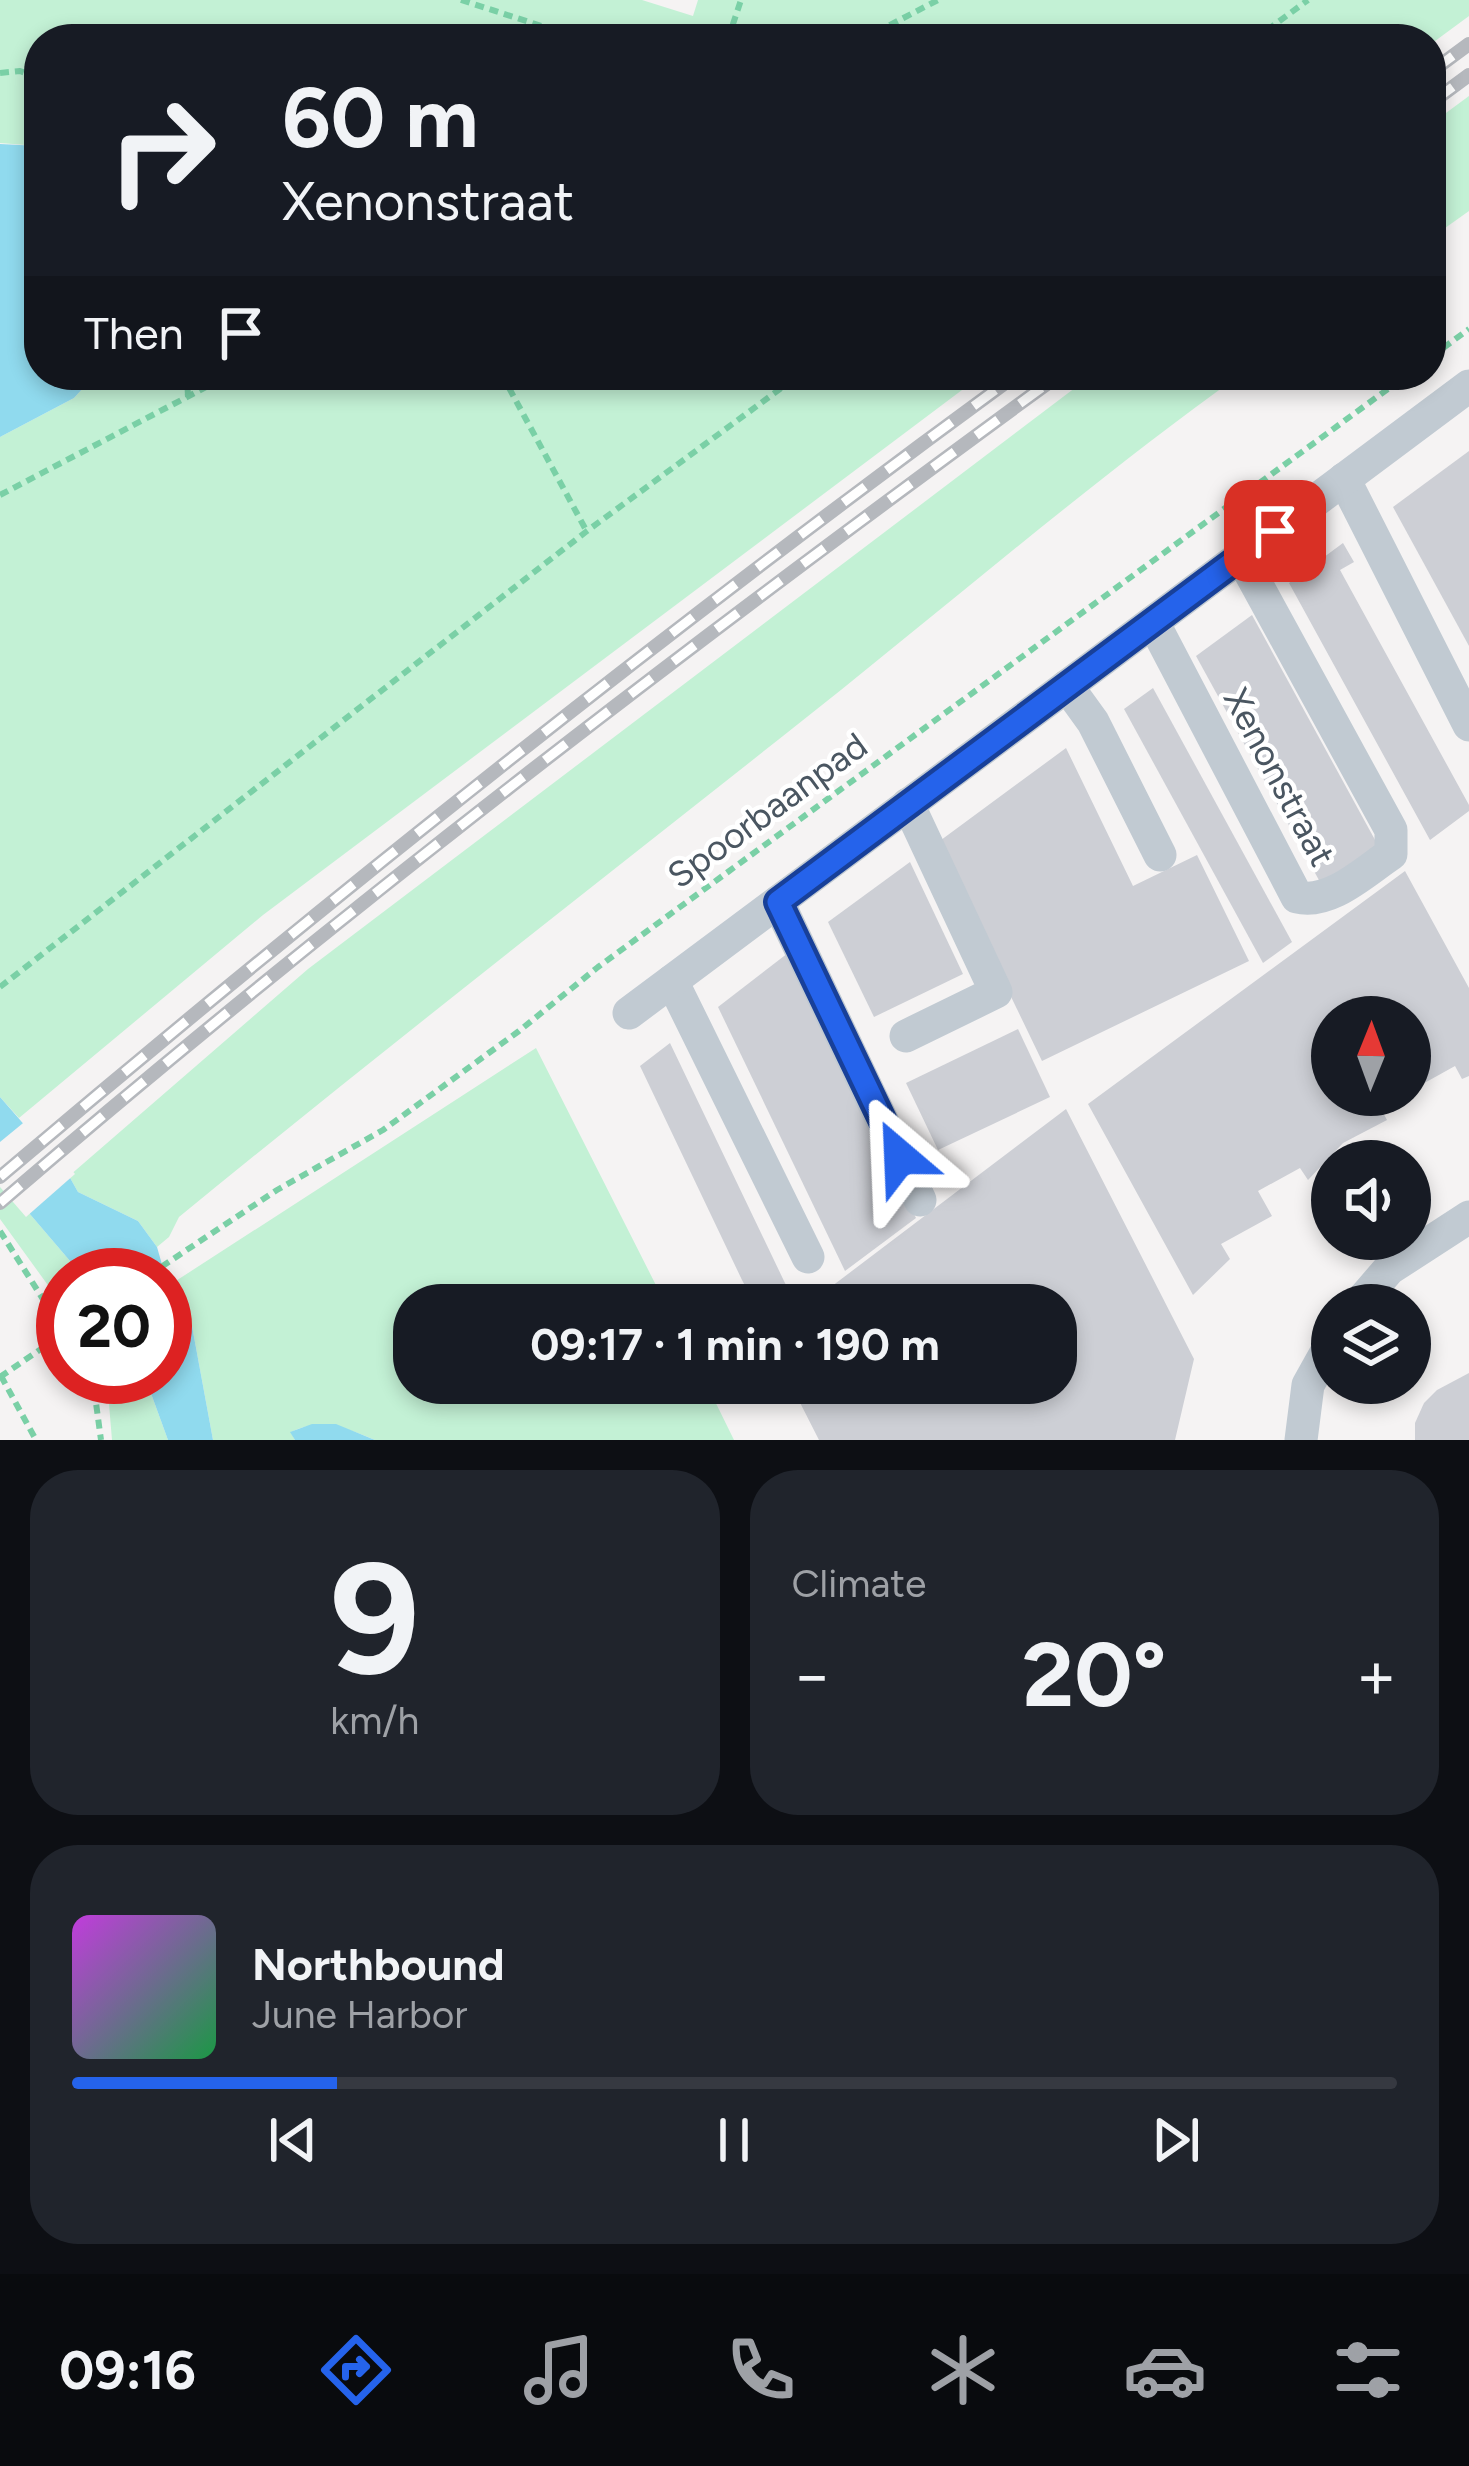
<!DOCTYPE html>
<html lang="en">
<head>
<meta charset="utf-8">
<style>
	body { margin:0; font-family:Figtree,sans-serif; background:#20242c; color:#f1f3f6; height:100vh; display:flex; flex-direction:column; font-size:45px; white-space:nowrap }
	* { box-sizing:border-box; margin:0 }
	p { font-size:39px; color:#9ea1a6 }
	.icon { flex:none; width:66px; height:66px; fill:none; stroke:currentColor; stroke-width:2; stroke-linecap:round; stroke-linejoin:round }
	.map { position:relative; height:1440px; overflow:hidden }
	.side { display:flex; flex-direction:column; gap:30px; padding:30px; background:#0d0f14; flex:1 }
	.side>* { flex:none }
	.banner { position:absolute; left:24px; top:24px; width:1422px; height:366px; border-radius:48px; box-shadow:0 6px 18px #0003; background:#171b24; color:#f1f3f6; overflow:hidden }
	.needle { width:78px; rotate:1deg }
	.fabs { position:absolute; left:1311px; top:996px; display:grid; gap:24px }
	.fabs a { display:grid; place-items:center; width:120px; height:120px; border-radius:50%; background:#171b24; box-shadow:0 6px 18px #0003; font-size:60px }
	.speed { position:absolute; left:36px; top:1248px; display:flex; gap:24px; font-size:60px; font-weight:700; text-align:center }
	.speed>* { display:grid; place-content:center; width:156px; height:156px; border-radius:50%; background:#171b24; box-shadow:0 6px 18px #0003; line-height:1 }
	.speed .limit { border:18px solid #d22; background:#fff; color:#111 }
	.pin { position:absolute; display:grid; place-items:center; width:102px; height:102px; color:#fff; margin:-51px; border-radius:24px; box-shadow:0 6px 18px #0006 }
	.me { position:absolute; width:132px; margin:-66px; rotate:334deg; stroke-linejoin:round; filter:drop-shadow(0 0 9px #0008) }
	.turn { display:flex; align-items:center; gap:42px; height:252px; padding:0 60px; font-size:54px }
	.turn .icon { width:156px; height:156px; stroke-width:2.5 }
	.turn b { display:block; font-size:84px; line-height:102px }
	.then { display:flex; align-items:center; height:114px; padding:0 60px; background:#0003; gap:24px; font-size:45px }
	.big { font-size:90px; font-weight:700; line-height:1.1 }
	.side .widget { flex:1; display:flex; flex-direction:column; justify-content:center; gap:18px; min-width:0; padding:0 42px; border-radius:48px; background:#20242c }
	.side .dial { align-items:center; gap:0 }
	.dial b { font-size:156px; line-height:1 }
	.song { display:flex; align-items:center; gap:36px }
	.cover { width:144px; height:144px; border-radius:18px; background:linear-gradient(135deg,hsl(290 70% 55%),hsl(140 70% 35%)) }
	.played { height:12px; border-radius:6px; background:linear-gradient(90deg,#2563eb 20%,#363941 20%) }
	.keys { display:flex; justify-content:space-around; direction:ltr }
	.heat { display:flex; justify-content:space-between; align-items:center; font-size:66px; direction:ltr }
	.side .tiles { flex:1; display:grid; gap:30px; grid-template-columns:1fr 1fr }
	.widget:last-child { grid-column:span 2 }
	.trip { position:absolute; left:393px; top:1284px; width:684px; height:120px; border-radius:48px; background:#171b24; box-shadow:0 6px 18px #0003; font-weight:700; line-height:120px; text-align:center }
	.menu { display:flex; height:192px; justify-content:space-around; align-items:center; background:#090b0e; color:#9ea1a6 }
	.menu .icon { width:84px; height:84px }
	.menu .selected { color:#2563eb }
	.menu b { font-size:54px; color:#f1f3f6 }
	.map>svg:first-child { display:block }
	.green { fill:#c3f1d5 }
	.water { fill:#90daee }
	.pier { fill:#f5f3f3 }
	.building { fill:#cdcfd5 }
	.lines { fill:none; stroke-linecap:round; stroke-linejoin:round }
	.path { stroke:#7ad0a6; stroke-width:6; stroke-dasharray:9 6; stroke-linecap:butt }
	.minor { stroke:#c1cad2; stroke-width:33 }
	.rail-casing { stroke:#b5b8bd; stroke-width:14 }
	.rail { stroke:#fff; stroke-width:9; stroke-dasharray:27; stroke-linecap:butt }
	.route-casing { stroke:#184099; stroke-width:30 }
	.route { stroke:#2563eb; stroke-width:21 }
	.labels { text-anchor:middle; stroke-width:9; stroke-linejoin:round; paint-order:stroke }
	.street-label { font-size:36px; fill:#4a5661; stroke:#fff }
</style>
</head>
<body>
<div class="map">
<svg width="1469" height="1440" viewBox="0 0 1469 1440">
	<rect width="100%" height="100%" fill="#f5f3f3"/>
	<g class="green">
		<polygon points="0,0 642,0 693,16 698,0 1469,0 1469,16 1431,44 1431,39 39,39 39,146 0,143"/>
		<polygon points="1469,96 1469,211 1431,238 1431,124"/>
		<polygon points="95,375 982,375 263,915 19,1118 0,1097 0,437 74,398"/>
		<path d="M1092 375H1240C1082 488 936 616 783 736 581 896 378 1054 179 1217L169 1237 157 1247 138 1221 78 1192 69 1176 308 969Z"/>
		<path d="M536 1048 666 1305H414V1383H706L734 1440H375C346 1428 321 1417 291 1432L295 1440H213L192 1326 168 1286Z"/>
		<polygon points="0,1179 82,1275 63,1275 63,1306 0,1219"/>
		<polygon points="96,1377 145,1377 168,1440 112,1440 109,1404"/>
	</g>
	<g class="water">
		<polygon points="0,144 39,146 39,375 95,375 74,398 0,437"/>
		<polygon points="0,1097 69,1176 78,1192 138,1221 157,1247 165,1275 82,1275 0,1179"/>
		<polygon points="165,1276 192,1326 213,1440 168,1440 145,1377 165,1377"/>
		<polygon points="312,1424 336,1424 375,1440 295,1440 290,1432"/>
	</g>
	<polygon class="pier" points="28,1119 75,1174 26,1217 0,1187 0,1142"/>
	<g class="building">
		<polygon points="1469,451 1469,646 1393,507"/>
		<polygon points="1343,543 1354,562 1340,570 1469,805 1469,811 1430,840 1289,583"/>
		<polygon points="1252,615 1380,849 1320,882 1196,656"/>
		<polygon points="1153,688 1292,942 1263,963 1124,709"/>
		<polygon points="1066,748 1133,886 1197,855 1249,961 1042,1061 937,843"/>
		<polygon points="910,862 963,974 874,1017 828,922"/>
		<polygon points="1405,871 1469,988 1469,1076 1462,1079 1455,1066 1410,1091 1410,1017 1332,1017 1332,1095 1403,1095 1380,1107 1387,1120 1343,1143 1308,1180 1300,1168 1258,1191 1272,1216 1221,1244 1230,1259 1193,1295 1088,1104"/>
		<polygon points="788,953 916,1218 845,1271 718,1007"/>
		<polygon points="1018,1029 1050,1097 938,1150 906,1083"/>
		<polygon points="670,1043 784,1281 796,1305 755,1305 742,1280 640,1066"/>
		<polygon points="1066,1109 1194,1359 1175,1440 819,1440 790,1383 1056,1383 1056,1305 807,1305"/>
		<polygon points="1469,1373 1469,1440 1415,1440 1415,1423 1424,1403 1437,1390"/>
	</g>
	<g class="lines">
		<g class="path">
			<polyline points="461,0 582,39"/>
			<polyline points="728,39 741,0"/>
			<polyline points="863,39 938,0"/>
			<polyline points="1255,39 1308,0"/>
			<polyline points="0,73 20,71 39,78"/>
			<polyline points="1431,357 1469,329"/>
			<polyline points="187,375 188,397"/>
			<polyline points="502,375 586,530"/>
			<polyline points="0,495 229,375"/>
			<polyline points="0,987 587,531 799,375"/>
			<polyline points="0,1231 63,1331"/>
			<polyline points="149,1275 277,1190 383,1130 519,1031 598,967 1407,375"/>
			<polyline points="1,1376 36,1440"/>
			<polyline points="0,1377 63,1334"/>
			<polyline points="85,1377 96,1403 101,1440"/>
		</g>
		<g class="minor">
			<polyline points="1344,479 1469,725"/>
			<path d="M1153 622 1297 897C1330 905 1364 872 1391 854V830L1241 556"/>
			<polyline points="1067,686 1093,722 1160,855"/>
			<polyline points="778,902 920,1200"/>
			<polyline points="672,981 808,1257"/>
			<polyline points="629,1013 1469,386"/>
			<polyline points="906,1036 996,992 908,804"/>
			<polyline points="1358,1305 1389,1269 1469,1217"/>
			<polyline points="1301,1440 1308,1385 1332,1342"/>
		</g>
		<defs>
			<g id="rail">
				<polyline points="1431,72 1469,44"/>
				<polyline points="1431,103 1469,75"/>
				<path d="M0 1177C329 898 668 629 1016 375"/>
				<path d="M0 1203C340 911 697 639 1059 375"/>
			</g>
		</defs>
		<use href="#rail" class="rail-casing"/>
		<use href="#rail" class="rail"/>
	</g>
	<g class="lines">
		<defs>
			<polyline id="route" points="900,1157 778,902 1275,531"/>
		</defs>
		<use href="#route" class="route-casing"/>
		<use href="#route" class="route"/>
	</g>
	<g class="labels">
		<g class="street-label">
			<text transform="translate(1280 777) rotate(62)" y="13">Xenonstraat</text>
			<text transform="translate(767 810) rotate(-36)" y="13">Spoorbaanpad</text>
		</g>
	</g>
</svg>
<div class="fabs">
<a><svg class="needle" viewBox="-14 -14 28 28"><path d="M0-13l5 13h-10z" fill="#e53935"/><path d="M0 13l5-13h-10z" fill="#9ea1a6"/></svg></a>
<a><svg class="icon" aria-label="sound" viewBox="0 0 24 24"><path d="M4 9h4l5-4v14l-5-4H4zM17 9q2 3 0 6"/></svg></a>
<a><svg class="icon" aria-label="layers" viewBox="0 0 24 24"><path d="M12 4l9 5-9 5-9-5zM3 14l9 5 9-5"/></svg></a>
</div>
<div class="speed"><div class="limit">20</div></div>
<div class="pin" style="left:1275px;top:531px;background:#d93025"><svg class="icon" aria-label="arrive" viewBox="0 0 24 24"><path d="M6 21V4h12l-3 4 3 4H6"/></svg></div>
<svg class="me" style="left:900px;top:1157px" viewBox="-20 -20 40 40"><path d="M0-17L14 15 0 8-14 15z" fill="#2563eb" stroke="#fff" stroke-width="4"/></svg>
<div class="trip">09:17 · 1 min · 190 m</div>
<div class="banner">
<div class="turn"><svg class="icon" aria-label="right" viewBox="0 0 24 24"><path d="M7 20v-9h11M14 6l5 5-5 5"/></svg><div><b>60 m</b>Xenonstraat</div></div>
<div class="then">Then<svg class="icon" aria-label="arrive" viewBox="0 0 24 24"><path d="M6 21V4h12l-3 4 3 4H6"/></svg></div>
</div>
</div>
<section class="side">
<div class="tiles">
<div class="widget dial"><b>9</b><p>km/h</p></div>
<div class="widget"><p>Climate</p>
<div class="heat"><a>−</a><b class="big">20°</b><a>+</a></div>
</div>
<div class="widget">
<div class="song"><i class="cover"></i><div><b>Northbound</b><p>June Harbor</p></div></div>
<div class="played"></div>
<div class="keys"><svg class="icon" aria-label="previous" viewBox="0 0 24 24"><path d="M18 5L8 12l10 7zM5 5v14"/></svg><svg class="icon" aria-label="pause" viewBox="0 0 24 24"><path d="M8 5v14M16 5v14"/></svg><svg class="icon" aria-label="next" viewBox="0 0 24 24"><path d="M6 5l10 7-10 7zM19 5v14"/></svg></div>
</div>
</div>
</section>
<nav class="menu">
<b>09:16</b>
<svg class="icon selected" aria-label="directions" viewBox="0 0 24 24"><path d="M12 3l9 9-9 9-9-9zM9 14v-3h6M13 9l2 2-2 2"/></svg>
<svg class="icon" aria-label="music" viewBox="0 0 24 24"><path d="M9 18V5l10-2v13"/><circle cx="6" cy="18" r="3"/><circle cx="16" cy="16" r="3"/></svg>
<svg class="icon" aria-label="phone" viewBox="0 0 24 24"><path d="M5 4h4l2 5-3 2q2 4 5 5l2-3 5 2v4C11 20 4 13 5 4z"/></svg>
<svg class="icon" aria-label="climate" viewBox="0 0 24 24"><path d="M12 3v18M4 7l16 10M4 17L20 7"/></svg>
<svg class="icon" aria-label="car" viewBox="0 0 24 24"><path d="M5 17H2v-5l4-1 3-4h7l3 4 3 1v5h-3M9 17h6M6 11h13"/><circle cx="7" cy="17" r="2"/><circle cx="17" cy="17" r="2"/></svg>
<svg class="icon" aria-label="filters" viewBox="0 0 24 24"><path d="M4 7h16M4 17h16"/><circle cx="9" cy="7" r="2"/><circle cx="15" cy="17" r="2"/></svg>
</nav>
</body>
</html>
